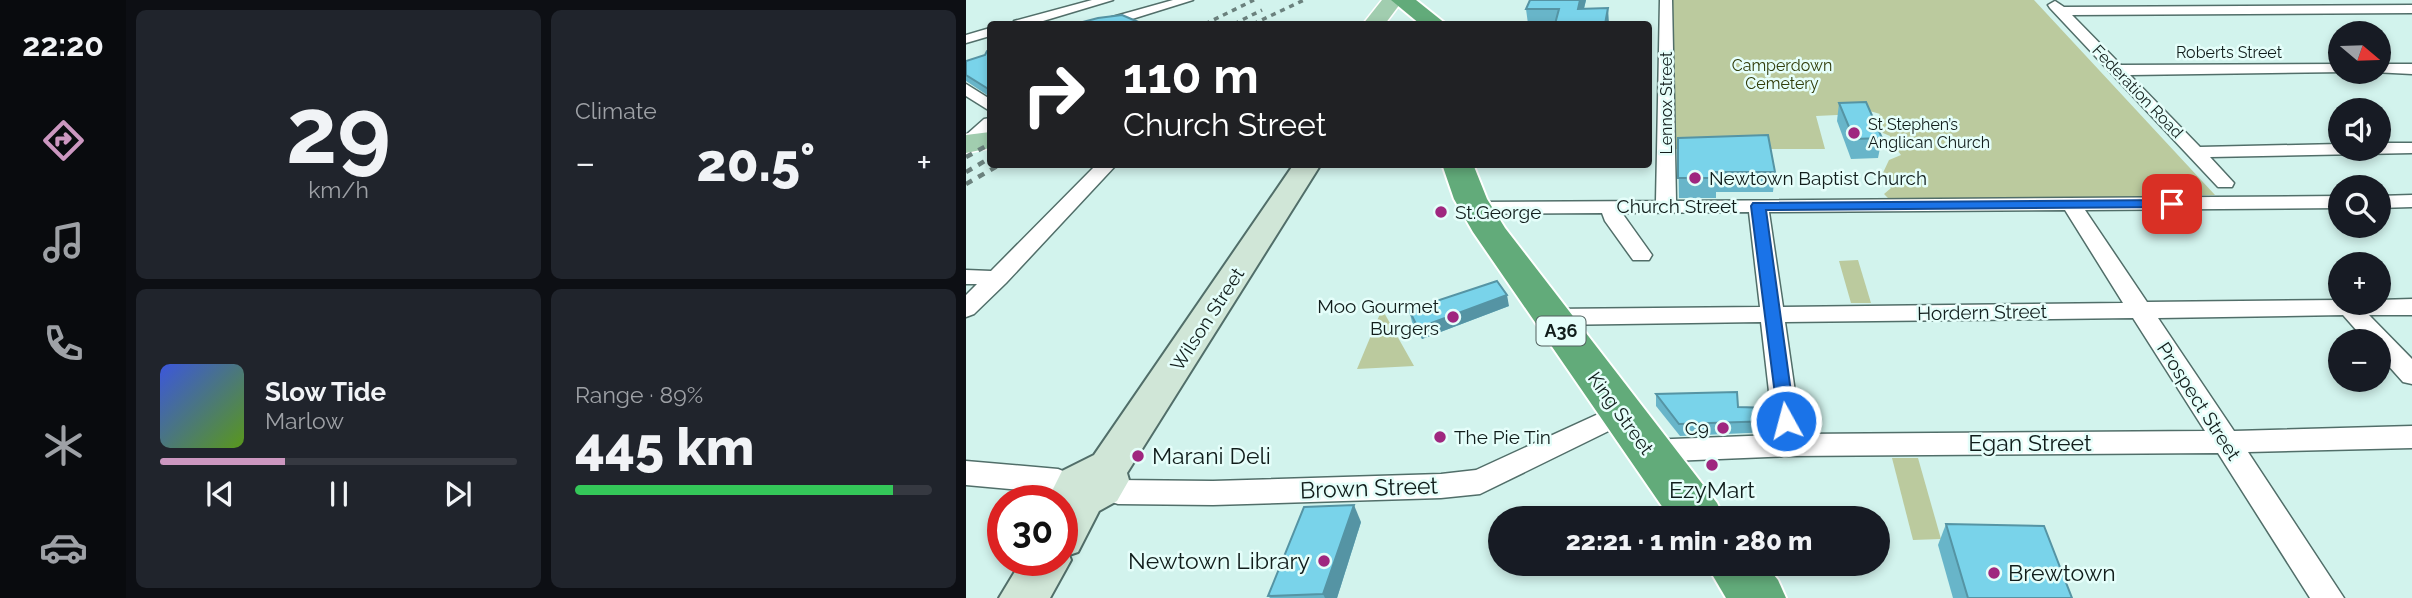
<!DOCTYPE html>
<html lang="en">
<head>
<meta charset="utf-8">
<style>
	body { margin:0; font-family:Raleway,sans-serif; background:#20242c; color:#f1f3f6; height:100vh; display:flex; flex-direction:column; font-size:26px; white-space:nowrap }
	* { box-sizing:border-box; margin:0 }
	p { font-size:23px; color:#9ea1a6 }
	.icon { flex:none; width:38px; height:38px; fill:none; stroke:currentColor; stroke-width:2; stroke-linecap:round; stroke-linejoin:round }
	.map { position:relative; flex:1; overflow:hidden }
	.details { display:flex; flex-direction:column; gap:10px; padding:10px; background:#0d0f14; width:840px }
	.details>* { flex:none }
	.banner { position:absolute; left:21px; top:21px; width:665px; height:147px; border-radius:7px; box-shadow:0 4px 10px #0003; background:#202124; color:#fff; overflow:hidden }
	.needle { width:46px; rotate:109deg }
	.fabs { position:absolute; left:1362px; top:21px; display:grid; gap:14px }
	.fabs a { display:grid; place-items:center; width:63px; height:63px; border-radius:50%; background:#171b24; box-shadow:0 4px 10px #0003; font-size:35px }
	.speed { position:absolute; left:21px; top:485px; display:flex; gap:14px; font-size:35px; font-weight:700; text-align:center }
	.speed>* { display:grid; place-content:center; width:91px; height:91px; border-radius:50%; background:#171b24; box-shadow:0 4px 10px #0003; line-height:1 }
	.speed .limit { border:10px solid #d22; background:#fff; color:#111 }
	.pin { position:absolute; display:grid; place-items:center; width:60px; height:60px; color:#fff; margin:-30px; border-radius:14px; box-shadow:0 4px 10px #0006 }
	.me { position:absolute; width:77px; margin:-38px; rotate:353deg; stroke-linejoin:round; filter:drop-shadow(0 0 5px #0008) }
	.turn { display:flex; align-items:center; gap:24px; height:147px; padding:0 21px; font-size:32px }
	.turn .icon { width:91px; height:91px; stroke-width:2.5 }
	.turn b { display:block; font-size:49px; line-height:60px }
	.big { font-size:52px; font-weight:800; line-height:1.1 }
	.details .widget { flex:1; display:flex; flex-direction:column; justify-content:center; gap:10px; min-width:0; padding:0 24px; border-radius:10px; background:#20242c }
	.details .dial { align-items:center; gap:0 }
	.dial b { font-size:91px; line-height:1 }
	.song { display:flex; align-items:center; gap:21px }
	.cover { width:84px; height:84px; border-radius:10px; background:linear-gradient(135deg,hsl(230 70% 55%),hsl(90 70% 35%)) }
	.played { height:7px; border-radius:4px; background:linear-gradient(90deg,#cc97c0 35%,#363941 35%) }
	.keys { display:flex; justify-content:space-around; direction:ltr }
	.heat { display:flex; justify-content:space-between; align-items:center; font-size:38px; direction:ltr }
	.charge { height:10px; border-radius:5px; background:linear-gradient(90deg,#34c759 89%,#363941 0) }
	.details .tiles { flex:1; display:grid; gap:10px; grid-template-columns:repeat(2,1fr) }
	.trip { position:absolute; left:522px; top:506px; width:402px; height:70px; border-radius:35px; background:#171b24; box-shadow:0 4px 10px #0003; font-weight:800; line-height:70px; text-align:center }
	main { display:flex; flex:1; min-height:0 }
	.menu { display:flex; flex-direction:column; width:126px; justify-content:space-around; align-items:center; background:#090b0e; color:#9ea1a6 }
	.menu .icon { width:49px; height:49px }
	.menu .active { color:#cc97c0 }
	.menu b { font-size:32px; color:#f1f3f6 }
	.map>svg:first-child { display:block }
	.green { fill:#bbca9e }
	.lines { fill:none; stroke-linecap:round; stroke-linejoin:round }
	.street-casing { stroke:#516e69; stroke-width:3 }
	.secondary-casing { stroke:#516e69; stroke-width:4 }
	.primary-casing { stroke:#fff; stroke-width:3 }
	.highway-casing { stroke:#fff; stroke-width:4 }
	.street { fill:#fff; fill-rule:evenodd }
	.secondary { fill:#d0e6d7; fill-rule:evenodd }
	.primary { fill:#a1cdaf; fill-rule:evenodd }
	.highway { fill:#62ab7a; fill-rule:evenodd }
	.rail-far1 { stroke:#6b817d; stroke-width:3.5; stroke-dasharray:5 5; stroke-linecap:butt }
	.rail { stroke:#6b817d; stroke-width:4.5; stroke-dasharray:7 7; stroke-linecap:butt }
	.wall { fill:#68b5c9 }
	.shaded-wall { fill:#5594a4 }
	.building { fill:#79d3ea; stroke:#5594a4; stroke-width:2 }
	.route { fill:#1a73e8; stroke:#114b97; stroke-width:2 }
	.poi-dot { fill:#9f277f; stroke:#e5fefa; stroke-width:2.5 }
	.labels { text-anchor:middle; stroke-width:5; stroke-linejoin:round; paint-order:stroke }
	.far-street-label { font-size:16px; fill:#111d1b; stroke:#e5fefa }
	.far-park-label { font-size:16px; fill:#303c09; stroke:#e5fefa }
	.far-poi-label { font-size:16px; fill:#111d1b; stroke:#e5fefa; text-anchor:start }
	.shield { fill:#e5fefa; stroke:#51605e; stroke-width:2 }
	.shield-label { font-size:18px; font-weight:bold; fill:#111d1b }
	.poi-label { font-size:19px; fill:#111d1b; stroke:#e5fefa; text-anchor:start }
	.street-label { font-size:19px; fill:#111d1b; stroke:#e5fefa }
	.near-street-label { font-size:23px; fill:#111d1b; stroke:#e5fefa }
	.near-poi-label { font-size:23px; fill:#111d1b; stroke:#e5fefa; text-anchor:start }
</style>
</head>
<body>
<main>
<nav class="menu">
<b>22:20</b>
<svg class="icon active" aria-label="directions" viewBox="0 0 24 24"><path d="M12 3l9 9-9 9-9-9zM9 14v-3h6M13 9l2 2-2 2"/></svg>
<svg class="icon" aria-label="music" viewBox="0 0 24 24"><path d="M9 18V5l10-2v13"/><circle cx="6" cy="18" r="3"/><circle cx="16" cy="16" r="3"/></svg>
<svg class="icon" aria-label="phone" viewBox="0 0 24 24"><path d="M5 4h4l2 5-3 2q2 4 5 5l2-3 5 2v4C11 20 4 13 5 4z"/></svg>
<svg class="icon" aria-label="climate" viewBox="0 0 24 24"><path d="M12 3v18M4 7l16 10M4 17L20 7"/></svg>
<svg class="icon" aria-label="car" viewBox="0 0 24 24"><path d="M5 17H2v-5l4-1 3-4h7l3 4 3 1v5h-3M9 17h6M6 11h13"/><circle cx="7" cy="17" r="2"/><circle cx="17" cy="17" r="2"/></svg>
</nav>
<section class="details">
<div class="tiles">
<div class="widget dial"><b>29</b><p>km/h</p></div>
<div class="widget"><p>Climate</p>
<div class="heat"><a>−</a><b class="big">20.5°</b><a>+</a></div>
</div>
<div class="widget">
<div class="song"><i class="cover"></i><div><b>Slow Tide</b><p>Marlow</p></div></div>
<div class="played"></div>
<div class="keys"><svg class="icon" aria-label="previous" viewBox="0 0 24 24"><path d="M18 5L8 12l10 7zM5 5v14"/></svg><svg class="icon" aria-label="pause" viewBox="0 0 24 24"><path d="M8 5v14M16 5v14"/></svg><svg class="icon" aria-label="next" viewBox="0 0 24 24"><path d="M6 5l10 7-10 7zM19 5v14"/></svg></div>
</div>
<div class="widget"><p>Range · 89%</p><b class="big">445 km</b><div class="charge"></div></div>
</div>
</section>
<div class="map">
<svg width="1446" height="598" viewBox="0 0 1446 598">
	<rect width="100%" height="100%" fill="#d2f3ed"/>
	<g class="green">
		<polygon points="706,0 1068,0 1249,195 925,201 918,194 925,188 915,177 923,160 935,155 926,143 924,136 917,133 908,122 914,114 897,109 892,114 850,116 859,149 710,149"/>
		<polygon points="892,260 905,303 885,303 873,261"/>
		<polygon points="416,309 448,366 391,369"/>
		<polygon points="926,458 952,458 975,539 947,540"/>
	</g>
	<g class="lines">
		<defs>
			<g id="street">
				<polygon points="126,0 147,0 67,24 46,24 48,21"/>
				<polygon points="207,0 227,0 150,24 130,24 132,21"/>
				<path d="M694 0H706L710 201 1374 196V208L1119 210 1181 302 1374 300V303H1412V300L1446 299V315H1403L1446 359V384L1437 382 1412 354V341H1400L1377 315 1192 318 1268 431 1446 426V448L1282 452 1378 598H1344L1252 453 823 456 681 462 671 459 667 451 671 443 681 440 808 435 795 322 585 325 577 323 573 317 577 311 585 309 794 307 783 212 656 213 686 255 683 260H667L639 221 636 213 510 214 503 212 500 208 503 204 510 202 690 201ZM1099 210 1157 303 817 307 803 212ZM1167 318 1239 431 835 434 819 322Z"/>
				<polygon points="1089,1 1098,7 1446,5 1446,13 1106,15 1155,65 1374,64 1374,72 1380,72 1164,75 1234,147 1374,144 1374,149 1412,149 1412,143 1446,143 1446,153 1244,157 1268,183 1266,187 1252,187 1084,8 1082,5"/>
				<polygon points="24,28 24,36 0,43 0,35"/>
				<polygon points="1412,64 1446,64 1446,74 1407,72 1412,72"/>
				<polygon points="0,84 24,99 24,111 0,96"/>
				<polygon points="24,118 24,132 8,147 0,148 0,135 18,119"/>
				<polygon points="131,164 151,164 40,283 8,314 0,317 0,295 11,284 0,284 0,270 25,271"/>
				<polygon points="1446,195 1446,207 1412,208 1412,196"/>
				<polygon points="654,404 663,407 667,414 663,421 514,494 475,498 247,505 152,504 128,496 124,487 128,478 138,475 152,480 247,481 475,474 510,470"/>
				<polygon points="0,461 92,469 117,479 121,488 117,497 107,500 88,493 0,485"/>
			</g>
			<polygon id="secondary" points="328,164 355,164 161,473 163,480 151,501 133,511 112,552 103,555 105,560 84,598 33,598 56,560 96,560 96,500 90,500 86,491 96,471 128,455"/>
			<g id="primary">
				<polygon points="416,0 437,0 419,24 397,24"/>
				<polygon points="24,132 24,148 0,153 0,135"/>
			</g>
			<g id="highway">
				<polygon points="425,0 450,0 480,24 454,24"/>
				<polygon points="476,164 507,164 521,199 539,228 751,503 758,518 704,518 507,232 488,199"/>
				<polygon points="740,564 799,564 812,580 820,598 760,598"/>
			</g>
		</defs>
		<use href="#street" class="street-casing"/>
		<use href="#secondary" class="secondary-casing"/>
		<use href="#primary" class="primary-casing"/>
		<use href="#highway" class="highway-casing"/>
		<use href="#street" class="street"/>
		<use href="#secondary" class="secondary"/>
		<use href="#primary" class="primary"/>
		<use href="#highway" class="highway"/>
		<g class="rail-far1">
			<polyline points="239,24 288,0"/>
			<polyline points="268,24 296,10"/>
			<polyline points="287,24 338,0"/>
		</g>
		<g class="rail">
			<polyline points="0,157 24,144"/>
			<polyline points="0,172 24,158"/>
			<polyline points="0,184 35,164"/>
		</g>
	</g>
	<g class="wall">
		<polygon points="564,0 620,0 618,9 643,24 562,24 560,9"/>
		<polygon points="24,50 24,97 0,81 0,61 19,55"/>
		<polygon points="873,103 916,138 912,158 885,159 871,121"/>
		<polygon points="712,138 809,172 807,192 750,192 750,198 713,198"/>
		<polygon points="543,306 456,339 446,322 443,310"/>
		<polygon points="690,394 772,407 806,421 805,432 714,436 690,406"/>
		<polygon points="395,522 371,598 304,598 302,596"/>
		<polygon points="980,524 1106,598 987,598 972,545"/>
	</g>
	<g class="shaded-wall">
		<polygon points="614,0 620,0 614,24 612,9"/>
		<polygon points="642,8 643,24 639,24"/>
		<polygon points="541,295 543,306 456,339 452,328"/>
		<polygon points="388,505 395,522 371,598 359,598 357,594"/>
	</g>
	<g class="building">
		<polygon points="564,0 614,0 612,9 642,8 639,24 589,24 593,9 560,9"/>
		<polygon points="156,15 177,24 109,24 132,18"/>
		<polygon points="24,50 24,90 0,75 0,61 19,55 21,51"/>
		<polygon points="900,102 916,138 888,139 873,103"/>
		<polygon points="802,135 809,172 750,172 750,178 712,178 712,138"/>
		<polygon points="531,281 541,295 452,328 443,310"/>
		<polygon points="771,392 772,407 805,408 806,421 713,424 690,394"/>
		<polygon points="388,505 357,594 302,596 338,507"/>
		<polygon points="980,524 1078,526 1106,598 1002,598"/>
	</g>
	<polygon class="route" points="1206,200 1213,204 1211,207 800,210 829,421 826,426 820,428 813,426 785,206 787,203"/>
	<g class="poi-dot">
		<circle cx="888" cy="133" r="7"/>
		<circle cx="729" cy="178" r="7"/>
		<circle cx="475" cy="212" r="7"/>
		<circle cx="487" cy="317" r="7"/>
		<circle cx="757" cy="428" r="7"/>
		<circle cx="474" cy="437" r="7"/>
		<circle cx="172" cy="456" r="7"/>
		<circle cx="746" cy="465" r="7"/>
		<circle cx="358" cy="561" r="7"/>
		<circle cx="1028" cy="573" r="7"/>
	</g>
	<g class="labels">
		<g class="far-street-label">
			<text x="1263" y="58">Roberts Street</text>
			<text transform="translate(1172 91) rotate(46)" y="6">Federation Road</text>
			<text transform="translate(700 103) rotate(-90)" y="6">Lennox Street</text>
		</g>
		<g class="far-park-label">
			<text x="816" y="71">Camperdown<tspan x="816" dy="18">Cemetery</tspan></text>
		</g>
		<g class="far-poi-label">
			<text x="902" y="130">St Stephen’s<tspan x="902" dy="18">Anglican Church</tspan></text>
		</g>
		<rect class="shield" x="570.5" y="316.5" width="49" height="29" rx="5"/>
		<g class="shield-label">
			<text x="595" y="337">A36</text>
		</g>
		<g class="poi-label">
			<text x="743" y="185">Newtown Baptist Church</text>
			<text x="489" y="219">St.George</text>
			<text x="473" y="313" text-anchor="end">Moo Gourmet<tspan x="473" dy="22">Burgers</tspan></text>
			<text x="743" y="435" text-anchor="end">C9</text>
			<text x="488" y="444">The Pie Tin</text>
		</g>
		<g class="street-label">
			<text x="711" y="213">Church Street</text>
			<text transform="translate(1016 312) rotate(-1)" y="7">Hordern Street</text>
			<text transform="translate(241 319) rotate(-57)" y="7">Wilson Street</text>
			<text transform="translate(1233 401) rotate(57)" y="7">Prospect Street</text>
			<text transform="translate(655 413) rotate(54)" y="7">King Street</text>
		</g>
		<g class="near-street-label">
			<text x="1064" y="451">Egan Street</text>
			<text transform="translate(403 488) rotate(-2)" y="8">Brown Street</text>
		</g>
		<g class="near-poi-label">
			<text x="186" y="464">Marani Deli</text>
			<text x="746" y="498" text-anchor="middle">EzyMart</text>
			<text x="344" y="569" text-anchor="end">Newtown Library</text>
			<text x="1042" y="581">Brewtown</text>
		</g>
	</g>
</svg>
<div class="fabs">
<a><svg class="needle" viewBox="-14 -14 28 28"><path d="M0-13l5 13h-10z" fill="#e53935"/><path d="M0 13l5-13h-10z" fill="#9ea1a6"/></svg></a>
<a><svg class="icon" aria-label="sound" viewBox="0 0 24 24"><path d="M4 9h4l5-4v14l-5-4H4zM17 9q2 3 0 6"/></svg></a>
<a><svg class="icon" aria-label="search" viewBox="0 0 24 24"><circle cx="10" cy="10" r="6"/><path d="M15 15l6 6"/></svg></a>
<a>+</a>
<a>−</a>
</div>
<div class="speed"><div class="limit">30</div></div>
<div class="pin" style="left:1206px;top:204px;background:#d93025"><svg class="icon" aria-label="arrive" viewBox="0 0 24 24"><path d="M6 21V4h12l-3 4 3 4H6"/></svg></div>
<svg class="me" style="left:820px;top:421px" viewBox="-20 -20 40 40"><circle r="17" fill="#1a73e8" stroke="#fff" stroke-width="3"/><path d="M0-11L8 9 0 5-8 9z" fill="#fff"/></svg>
<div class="trip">22:21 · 1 min · 280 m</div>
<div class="banner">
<div class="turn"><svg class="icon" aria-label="right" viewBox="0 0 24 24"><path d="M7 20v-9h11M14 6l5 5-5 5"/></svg><div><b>110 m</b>Church Street</div></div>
</div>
</div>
</main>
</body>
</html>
